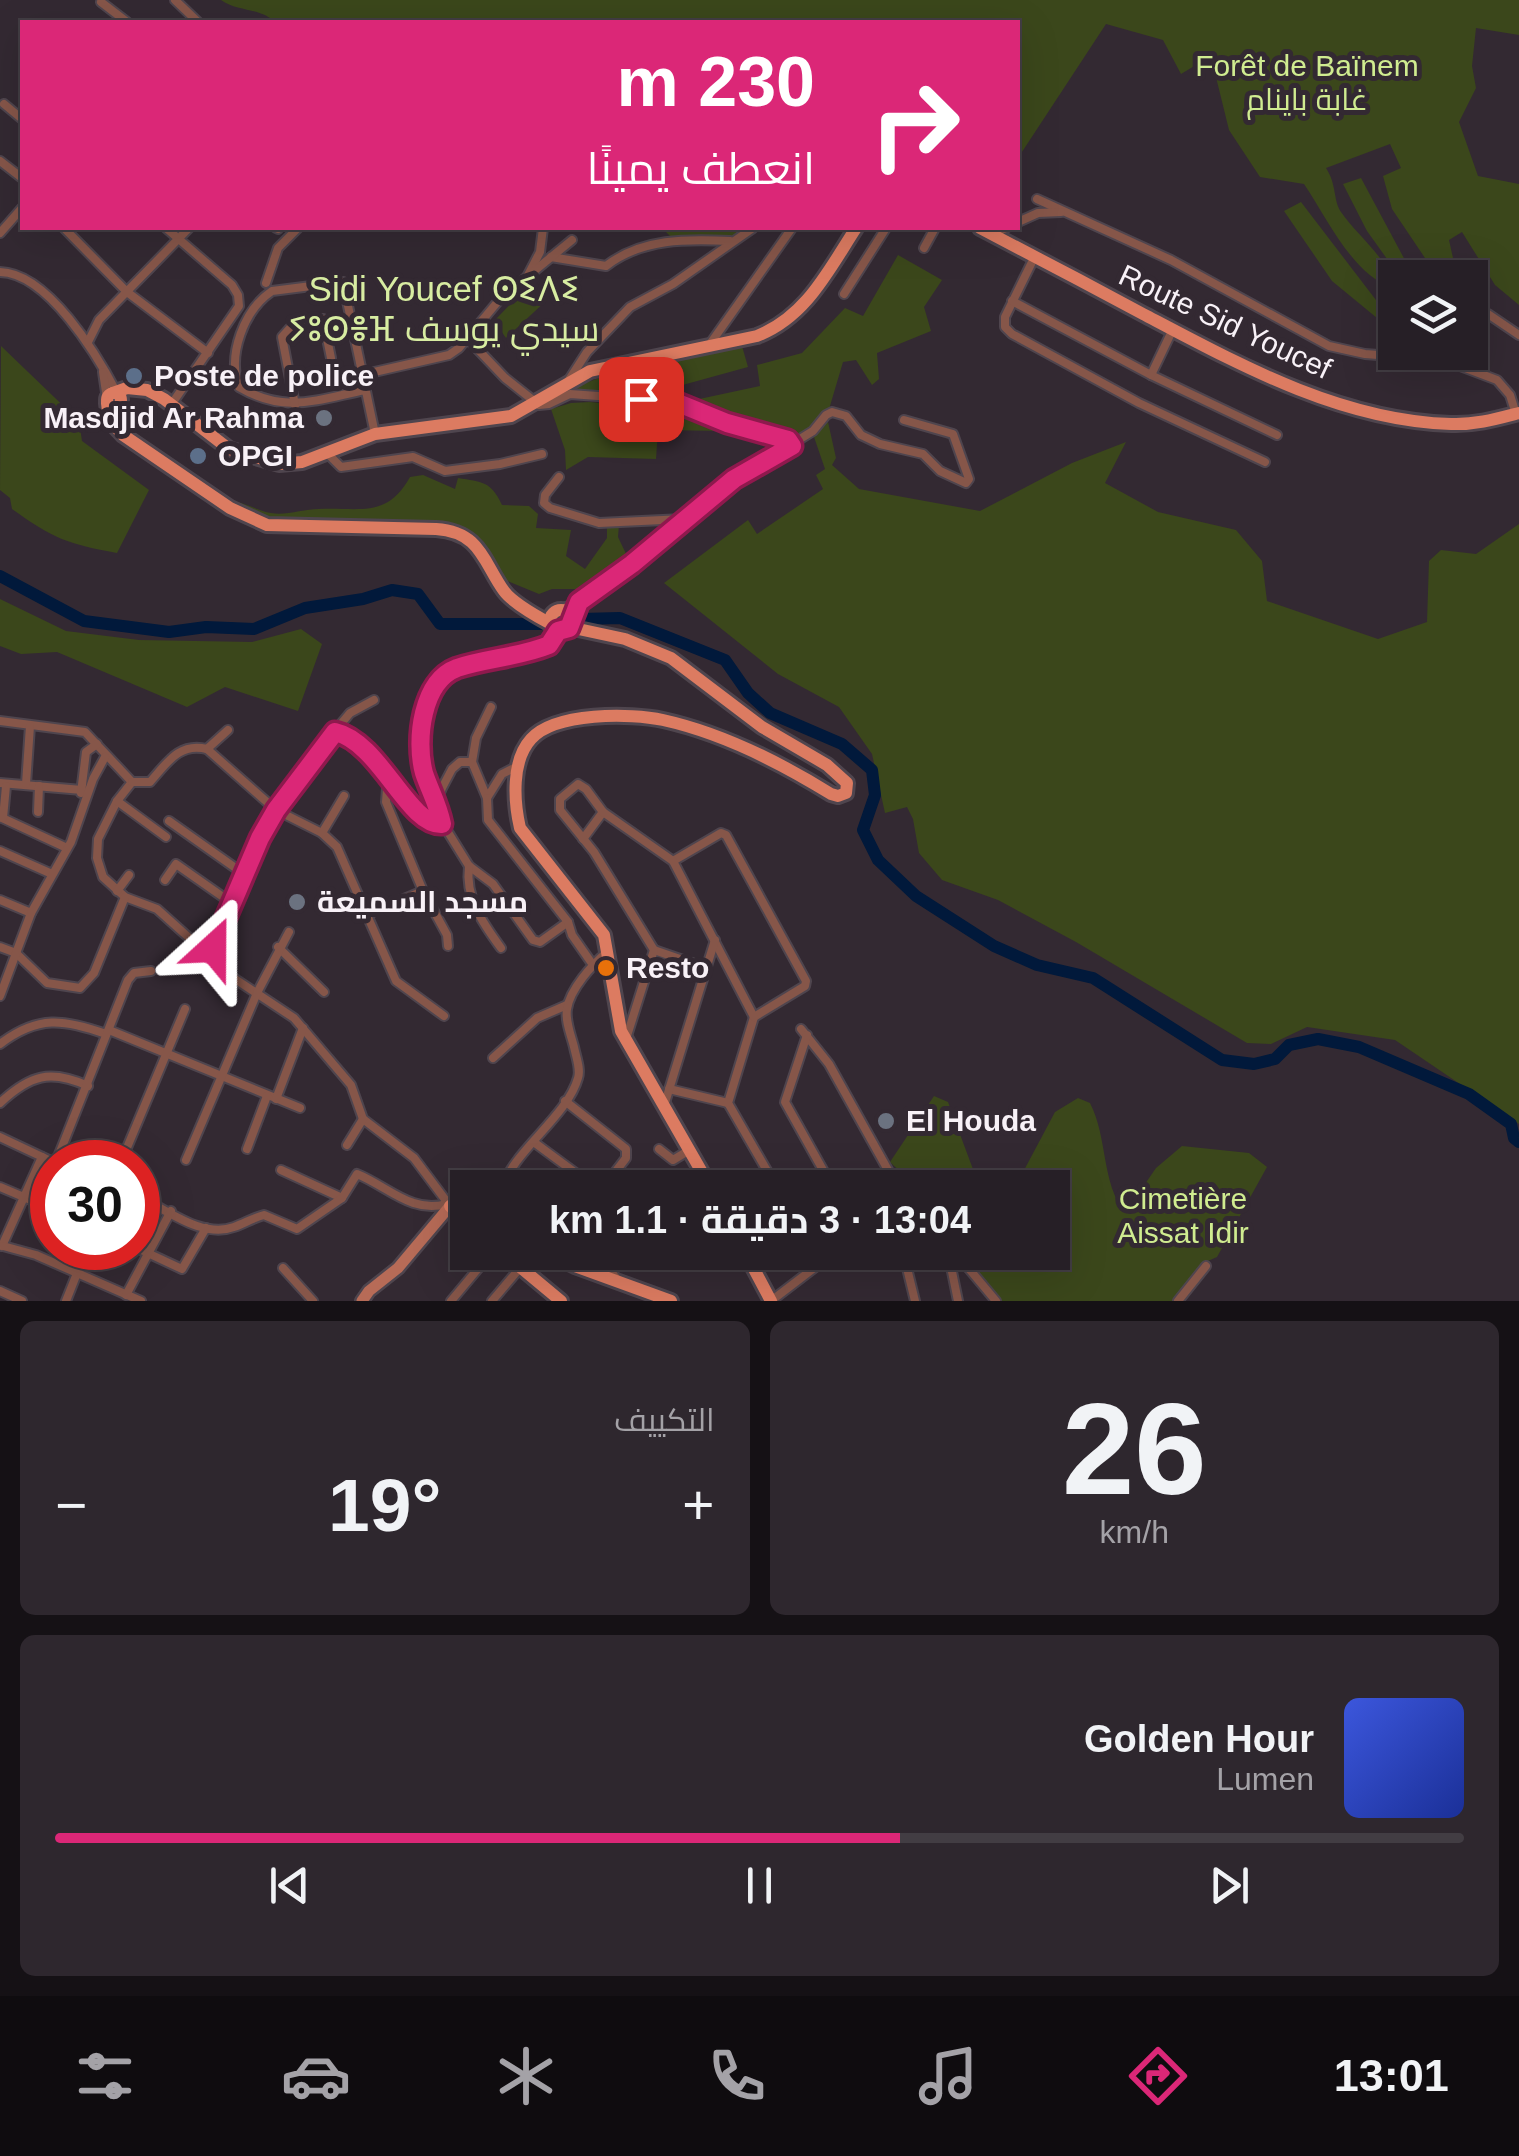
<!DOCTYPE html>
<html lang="ar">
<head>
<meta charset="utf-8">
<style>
	body { margin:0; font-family:Helvetica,Cairo,"Noto Sans Tifinagh",sans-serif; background:#2e272e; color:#f1f3f6; direction:rtl; height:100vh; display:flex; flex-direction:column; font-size:38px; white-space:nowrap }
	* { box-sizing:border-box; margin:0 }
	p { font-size:32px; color:#a4a2a7 }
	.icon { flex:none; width:55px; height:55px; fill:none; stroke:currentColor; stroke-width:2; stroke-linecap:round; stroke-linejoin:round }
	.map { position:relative; height:1301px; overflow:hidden; direction:ltr }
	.side { display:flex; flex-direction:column; gap:20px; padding:20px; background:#151115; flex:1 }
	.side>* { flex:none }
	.top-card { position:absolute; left:20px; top:20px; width:1000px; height:210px; border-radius:0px; box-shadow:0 10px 40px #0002,0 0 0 2px #423d43; direction:rtl; background:#db2777; color:#fff; overflow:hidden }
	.buttons { position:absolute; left:1378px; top:260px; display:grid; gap:20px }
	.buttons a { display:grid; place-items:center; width:110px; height:110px; border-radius:0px; background:#261f26; box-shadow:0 10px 40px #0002,0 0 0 2px #423d43; font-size:50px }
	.speed { position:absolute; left:30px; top:1140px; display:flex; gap:20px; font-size:50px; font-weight:700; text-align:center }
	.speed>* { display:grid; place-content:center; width:130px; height:130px; border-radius:50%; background:#261f26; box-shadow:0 10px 40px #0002,0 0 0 2px #423d43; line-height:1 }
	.speed .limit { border:15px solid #d22; background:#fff; color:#111 }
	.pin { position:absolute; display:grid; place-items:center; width:85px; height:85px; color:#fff; margin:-42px; border-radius:20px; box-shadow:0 5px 15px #0006 }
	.me { position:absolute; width:110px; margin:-55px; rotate:24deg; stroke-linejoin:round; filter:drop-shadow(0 0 8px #0008) }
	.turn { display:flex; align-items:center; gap:35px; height:210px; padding:0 40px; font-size:45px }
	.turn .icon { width:130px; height:130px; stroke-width:2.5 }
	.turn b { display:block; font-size:70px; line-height:85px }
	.big { font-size:75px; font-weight:700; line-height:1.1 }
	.side .tile { flex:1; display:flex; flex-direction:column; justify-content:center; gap:15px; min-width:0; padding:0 35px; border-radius:15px; background:#2e272e }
	.side .dial { align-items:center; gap:0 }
	.dial b { font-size:130px; line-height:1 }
	.song { display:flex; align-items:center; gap:30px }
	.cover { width:120px; height:120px; border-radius:15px; background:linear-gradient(135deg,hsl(230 70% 55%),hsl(230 70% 35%)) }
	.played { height:10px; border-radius:5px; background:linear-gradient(90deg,#db2777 60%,#423d43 60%) }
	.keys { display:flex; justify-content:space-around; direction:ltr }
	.heat { display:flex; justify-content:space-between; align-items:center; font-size:55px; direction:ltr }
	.side .tiles { flex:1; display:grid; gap:20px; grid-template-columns:1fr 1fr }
	.tile:last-child { grid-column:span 2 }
	.trip { position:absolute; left:450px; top:1170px; width:620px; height:100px; border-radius:0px; background:#261f26; box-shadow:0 10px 40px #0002,0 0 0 2px #423d43; font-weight:700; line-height:100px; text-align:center; direction:rtl }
	.tab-bar { display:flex; height:160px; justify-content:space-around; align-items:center; background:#0f0c0f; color:#a4a2a7 }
	.tab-bar .icon { width:70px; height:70px }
	.tab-bar .selected { color:#db2777 }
	.tab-bar b { font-size:45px; color:#f1f3f6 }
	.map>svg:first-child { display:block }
	.green { fill:#3b471b }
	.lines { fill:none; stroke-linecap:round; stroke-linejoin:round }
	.river { stroke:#01193b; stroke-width:12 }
	.street-casing { stroke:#4f454e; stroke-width:12 }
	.secondary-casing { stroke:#4f454e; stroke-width:16 }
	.primary-casing { stroke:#4f454e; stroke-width:18 }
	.street { stroke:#865649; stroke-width:8 }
	.secondary { stroke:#b76b57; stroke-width:11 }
	.primary { stroke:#dc7b61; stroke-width:12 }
	.route-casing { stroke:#8e194d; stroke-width:25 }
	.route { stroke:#db2777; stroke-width:18 }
	.service-dot { fill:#5c6f8a; stroke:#332932; stroke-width:4 }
	.worship-dot { fill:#6b7280; stroke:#332932; stroke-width:4 }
	.food-dot { fill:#e8710a; stroke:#332932; stroke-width:4 }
	.labels { text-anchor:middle; stroke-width:10; stroke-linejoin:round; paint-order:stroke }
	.park-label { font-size:30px; fill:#d0ec90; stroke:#332932 }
	.street-label { font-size:30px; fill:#f8f1f7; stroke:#332932 }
	.poi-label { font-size:30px; font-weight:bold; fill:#f8f1f7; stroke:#332932; text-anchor:start }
	.quarter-label { font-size:35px; fill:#d8eda2; stroke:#332932 }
</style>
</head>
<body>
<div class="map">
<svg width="1519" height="1301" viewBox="0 0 1519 1301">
	<rect width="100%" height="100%" fill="#332932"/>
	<g class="green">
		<path d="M221 0H1519V35L1476 28 1472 66 1476 88 1459 122 1478 176 1519 184V305L1495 285 1462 232 1449 240 1453 258 1427 261 1392 209 1383 176 1401 168 1390 144 1326 168C1337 185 1333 200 1341 212 1358 237 1389 258 1395 290 1351 273 1329 221 1304 184L1260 177 1229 130 1214 69 1206 59 1181 74 1163 40 1106 24 1018 158V22H275C259 7 237 12 221 0Z"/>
		<polygon points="1361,178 1414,277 1400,277 1367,231 1343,184"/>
		<polygon points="1301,202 1379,304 1393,308 1392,317 1377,318 1332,281 1284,211"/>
		<polygon points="662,228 746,228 732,238 671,237"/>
		<polygon points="898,255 942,280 924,307 931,331 877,353 879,379 872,385 856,360 843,362 827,416 804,436 790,435 789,439 731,420 690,401 760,386 757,365 802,353 845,308 863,316"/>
		<polygon points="531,283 547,300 506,338 494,321"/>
		<path d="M1 346 79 421 82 441 149 490 117 553C68 544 54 539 12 509L10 498 0 490Z"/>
		<polygon points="742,346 748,367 679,386 679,398 565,391 604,376"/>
		<polygon points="590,402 677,411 725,431 658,430 656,459 588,457 566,470 565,450 551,409 571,403"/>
		<polygon points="828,422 836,458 832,465 859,489 980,511 1072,463 1126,442 1105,483 1158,512 1236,530 1262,561 1267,601 1378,639 1427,622 1429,561 1441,550 1476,554 1519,524 1519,1124 1395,1040 1307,1027 1271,1044 1247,1043 1076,942 998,900 942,880 919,853 913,819 907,807 885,813 872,754 839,707 778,674 664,583 748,520 757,534 823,489 816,475 825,469 814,437"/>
		<path d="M423 475 455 489 458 478C482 482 491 481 502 505L529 506 538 514 536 528 571 530 566 556 585 569 607 538V525H619L618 537 629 560 587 589H552L539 594 505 580 476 537 456 526 425 523 279 522 254 514 233 501C246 503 258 511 271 513 285 516 304 509 319 509 359 507 387 519 410 477Z"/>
		<polygon points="0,599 66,631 139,640 252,642 301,629 322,644 298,711 225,687 187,707 57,652 21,654 0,646"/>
		<path d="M934 1096 948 1102 977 1180 1008 1187C962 1188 924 1197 890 1162Z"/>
		<path d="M1078 1098 1090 1103C1108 1138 1101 1182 1125 1213L1156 1168 1182 1146 1249 1153 1267 1167 1217 1257 1201 1264 1172 1301H999L959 1253 1052 1252V1188L1015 1187 1055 1112Z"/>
	</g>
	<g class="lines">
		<g class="river">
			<polyline points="0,576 84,621 169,632 206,627 254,629 305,608 363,599 392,590 418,594 440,624 542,624"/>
			<polyline points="581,619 620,618 725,660 748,693 770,713 842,744 872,770 875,795 863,830 878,860 916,896 994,946 1037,965 1093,978 1222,1060 1254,1064 1275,1059 1289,1045 1318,1039 1359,1047 1469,1094 1511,1124 1514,1138 1519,1142"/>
		</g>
		<defs>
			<g id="street">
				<polyline points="175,0 198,22"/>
				<polyline points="101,2 127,22"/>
				<polyline points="4,104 22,119"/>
				<polyline points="0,161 22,178"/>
				<polyline points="1037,199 1171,260 1329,346 1365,354 1444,360 1497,380 1510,395 1516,414"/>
				<polyline points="1018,222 1038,213 1061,212"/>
				<polyline points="64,228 127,292 208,353"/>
				<polyline points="166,228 232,285 238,295 239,306 171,405"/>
				<polyline points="276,228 278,229"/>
				<polyline points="0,233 22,208"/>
				<polyline points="992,234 1006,228"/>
				<polyline points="924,248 935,228"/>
				<polyline points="1035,256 1005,317 1005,327 1012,334 1139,403 1265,462"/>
				<path d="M551 257 606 266C642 238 687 239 730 241"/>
				<path d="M0 272C48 273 97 355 117 393"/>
				<polyline points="528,275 540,252 543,228"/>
				<polyline points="266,283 278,248 298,228"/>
				<polyline points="844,294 886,228"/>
				<polyline points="1012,301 1151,375 1277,435"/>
				<polyline points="1470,307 1488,314 1519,335"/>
				<polyline points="467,338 505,378 539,405 549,404 570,394 668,401 727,423 788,441 792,445"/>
				<polyline points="88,342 99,320 189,228"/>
				<polyline points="710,344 792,228"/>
				<polyline points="103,372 107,399"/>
				<polyline points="361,375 449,355 459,348 500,299 572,240"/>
				<polyline points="1151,375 1173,329"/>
				<polyline points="567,383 587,352 630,307 673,284 753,228"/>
				<path d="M365 390C316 400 285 414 239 387 227 355 244 310 272 291L343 282 375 434"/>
				<polyline points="295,405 282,337 291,327 323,319 331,358"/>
				<polyline points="328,454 341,467 413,457 445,471 500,464 542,454"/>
				<polyline points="559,477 545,495 544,503 550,508 599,523 684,519"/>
				<polyline points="561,610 602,588 735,479 813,431 826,415 832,412 846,416 861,435 880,444 923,454 940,471 966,483 969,479 953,434 904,420"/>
				<polyline points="571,618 579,603"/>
				<polyline points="0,721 85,732 132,782 117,801 98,839 97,858 103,877 125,897 157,909 235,979 294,1018 351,1085 363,1119 414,1158 450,1206"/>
				<polyline points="335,731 350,713 374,700"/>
				<polyline points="207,749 228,730"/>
				<polyline points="472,762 476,738 491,707"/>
				<polyline points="516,767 502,774 487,798 472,762 460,762 452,769 442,788 437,799 443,824 469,866 493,884 533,940 540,942 568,922"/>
				<polyline points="388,776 386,802 423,891 447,935 448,946"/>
				<path d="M132 782H150C167 763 179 742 207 749L276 810 322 833 337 847 396 981 444 1016"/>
				<polyline points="0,783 82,790"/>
				<polyline points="26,784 30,726"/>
				<polyline points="81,793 86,752 97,744"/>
				<polyline points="487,798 488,820 568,922 572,935 593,965"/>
				<path d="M437 799C422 775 420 752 424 724 438 624 527 684 558 631"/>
				<polyline points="117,801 166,837"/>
				<polyline points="38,812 39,786"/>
				<polyline points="0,817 67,848"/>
				<polyline points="3,818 6,786"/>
				<polyline points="169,821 244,874"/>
				<polyline points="322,833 344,796"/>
				<polyline points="583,839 603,812"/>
				<polyline points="0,851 52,874"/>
				<polyline points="673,861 721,833 726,835 806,981 805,986 754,1017 728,1103 777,1188"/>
				<path d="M469 866C465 898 482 922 501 948"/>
				<polyline points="165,880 176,864 233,904"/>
				<polyline points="117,891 129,875"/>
				<polyline points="0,900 31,913"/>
				<polyline points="368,914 423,891"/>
				<polyline points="0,947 16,953 47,983 80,988 94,973 125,897"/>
				<polyline points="278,947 324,992"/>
				<polyline points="654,950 706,968"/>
				<path d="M217 963 215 939 260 838 276 810 335 732C381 740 405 826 443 824"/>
				<polyline points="0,996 31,913 71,842 93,779 105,757"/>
				<polyline points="801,1029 829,1064 898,1188"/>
				<polyline points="109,1030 300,1108"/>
				<polyline points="807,1035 785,1102 833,1188"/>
				<polyline points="626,1039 654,950 594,852 560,810 560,799 578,784 586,789 603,812 673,861 754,1017"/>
				<path d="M0 1044C38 1015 64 1019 106 1034"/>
				<polyline points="493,1058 537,1018 567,1005"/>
				<polyline points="669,1089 728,1103"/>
				<polyline points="276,1099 303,1028"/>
				<polyline points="565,1101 626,1149 626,1158 603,1188"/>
				<path d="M0 1103C30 1075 50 1069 88 1086"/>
				<polyline points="664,1106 715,940"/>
				<polyline points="0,1137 53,1162"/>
				<polyline points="535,1143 596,1188"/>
				<polyline points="347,1145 363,1119"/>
				<polyline points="247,1149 267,1096"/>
				<polyline points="659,1149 673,1160 688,1151"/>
				<polyline points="186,1160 257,993 289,932"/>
				<polyline points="56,1162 128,980 134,973 151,971"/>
				<polyline points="121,1162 185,1009"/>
				<polyline points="281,1170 342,1198"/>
				<polyline points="0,1187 52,1209"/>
				<path d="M503 1188C511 1153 567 1117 578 1078 581 1069 576 1057 574 1047 571 1035 565 1021 567 1009 570 989 592 965 607 952"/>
				<path d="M138 1196C166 1209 202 1239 234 1227 245 1223 253 1218 264 1215L297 1229 342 1198 357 1174C387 1186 412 1214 446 1204"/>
				<polyline points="2,1246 42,1157"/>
				<polyline points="3,1246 36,1255 141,1301"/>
				<polyline points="137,1248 182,1269 206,1228"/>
				<polyline points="586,1252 602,1261 617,1279"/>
				<polyline points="948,1252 958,1301"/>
				<polyline points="955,1252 996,1301"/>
				<polyline points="906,1264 915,1301"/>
				<polyline points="283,1268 313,1301"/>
				<polyline points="0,1291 22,1301"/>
				<polyline points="126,1295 171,1211"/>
				<polyline points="66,1301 87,1248"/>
				<polyline points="451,1301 492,1252"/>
				<polyline points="492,1301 520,1268"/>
				<polyline points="771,1301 835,1252"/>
				<polyline points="1178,1301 1206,1266"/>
			</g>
			<polyline id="secondary" points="362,1301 369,1291 398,1268 450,1206"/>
			<g id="primary">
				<path d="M980 228C1034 256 1089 285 1143 314 1238 364 1341 421 1451 424 1475 425 1496 419 1519 413"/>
				<path d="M113 393 127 388 147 390 164 399 229 449 279 464 302 462 375 434 511 416 590 371 757 336C806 317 828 271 856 228"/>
				<circle cx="114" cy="400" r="7"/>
				<path d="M107 403 109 420 123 435 230 508 267 525 436 529C481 532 483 562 504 591 512 602 538 617 551 624"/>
				<circle cx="561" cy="621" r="11"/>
				<path d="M569 627 625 639 671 658 762 727 827 765 847 783 846 793 838 796 831 794C781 763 722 733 663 720 631 713 555 712 531 739 511 761 514 802 520 828L604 935 621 1031 711 1188"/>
				<polyline points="468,1193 450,1206 468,1224"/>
				<polyline points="502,1252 561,1301"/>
				<polyline points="547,1252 575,1266 671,1301"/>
				<polyline points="745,1252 771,1301"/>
			</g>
		</defs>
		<use href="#street" class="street-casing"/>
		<use href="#secondary" class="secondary-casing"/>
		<use href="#primary" class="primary-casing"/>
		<use href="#street" class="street"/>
		<use href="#secondary" class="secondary"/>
		<use href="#primary" class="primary"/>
	</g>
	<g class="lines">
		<defs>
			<path id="route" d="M213 948 260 838 276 810 335 732C380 742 408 826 442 824 438 804 430 791 424 773 415 740 422 681 457 668 487 658 520 657 549 645L558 631 569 628 579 602 632 564 734 479 792 446 788 440 727 423 678 403 641 399"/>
		</defs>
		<use href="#route" class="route-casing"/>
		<use href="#route" class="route"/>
	</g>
	<g class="service-dot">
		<circle cx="134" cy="376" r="10"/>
		<circle cx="198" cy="456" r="10"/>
	</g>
	<g class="worship-dot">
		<circle cx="324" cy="418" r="10"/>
		<circle cx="297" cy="902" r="10"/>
		<circle cx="886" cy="1121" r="10"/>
	</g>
	<circle class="food-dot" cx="606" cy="968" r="10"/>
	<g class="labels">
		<g class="park-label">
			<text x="1307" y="76">Forêt de Baïnem<tspan x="1307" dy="34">غابة باينام</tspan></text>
			<text x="1183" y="1209">Cimetière<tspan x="1183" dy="34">Aissat Idir</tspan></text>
		</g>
		<g class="street-label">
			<text transform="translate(1225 322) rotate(25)" y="10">Route Sid Youcef</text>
		</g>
		<g class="poi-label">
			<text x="154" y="386">Poste de police</text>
			<text x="304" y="428" text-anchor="end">Masdjid Ar Rahma</text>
			<text x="218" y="466">OPGI</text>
			<text x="317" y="912">مسجد السميعة</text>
			<text x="626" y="978">Resto</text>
			<text x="906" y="1131">El Houda</text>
		</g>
		<g class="quarter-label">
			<text x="444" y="301">Sidi Youcef ⵙⵉⴷⵉ<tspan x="444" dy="40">ⵢⵓⵙⴻⴼ سيدي يوسف</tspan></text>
		</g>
	</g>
</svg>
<div class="buttons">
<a><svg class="icon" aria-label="layers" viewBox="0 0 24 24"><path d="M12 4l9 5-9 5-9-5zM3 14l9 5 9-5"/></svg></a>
</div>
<div class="speed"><div class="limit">30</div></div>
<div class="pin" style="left:641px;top:399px;background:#d93025"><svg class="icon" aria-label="arrive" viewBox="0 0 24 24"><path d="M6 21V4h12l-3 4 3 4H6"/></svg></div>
<svg class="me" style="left:213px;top:948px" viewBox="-20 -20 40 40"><path d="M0-17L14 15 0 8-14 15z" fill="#db2777" stroke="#fff" stroke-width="4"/></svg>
<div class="trip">13:04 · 3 دقيقة · 1.1 km</div>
<div class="top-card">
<div class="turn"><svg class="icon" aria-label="right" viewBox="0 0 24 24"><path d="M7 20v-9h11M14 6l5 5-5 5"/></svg><div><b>230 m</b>انعطف يمينًا</div></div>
</div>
</div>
<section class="side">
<div class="tiles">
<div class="tile dial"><b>26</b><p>km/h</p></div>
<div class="tile"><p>التكييف</p>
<div class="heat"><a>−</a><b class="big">19°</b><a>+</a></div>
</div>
<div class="tile">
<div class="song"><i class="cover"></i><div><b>Golden Hour</b><p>Lumen</p></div></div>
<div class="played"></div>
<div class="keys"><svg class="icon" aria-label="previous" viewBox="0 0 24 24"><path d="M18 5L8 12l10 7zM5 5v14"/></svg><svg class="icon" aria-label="pause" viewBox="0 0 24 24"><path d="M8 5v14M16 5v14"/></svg><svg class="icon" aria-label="next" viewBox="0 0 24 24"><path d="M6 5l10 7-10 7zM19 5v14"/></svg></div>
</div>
</div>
</section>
<nav class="tab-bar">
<b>13:01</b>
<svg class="icon selected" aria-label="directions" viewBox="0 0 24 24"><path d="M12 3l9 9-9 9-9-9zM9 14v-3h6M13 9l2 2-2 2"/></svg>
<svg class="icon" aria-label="music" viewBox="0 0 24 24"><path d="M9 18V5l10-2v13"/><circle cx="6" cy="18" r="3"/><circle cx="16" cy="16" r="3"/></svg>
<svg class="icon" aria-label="phone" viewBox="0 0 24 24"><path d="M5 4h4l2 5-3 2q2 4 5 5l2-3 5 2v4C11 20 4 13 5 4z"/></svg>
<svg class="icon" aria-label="climate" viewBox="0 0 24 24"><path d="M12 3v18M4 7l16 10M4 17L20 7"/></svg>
<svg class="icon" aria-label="car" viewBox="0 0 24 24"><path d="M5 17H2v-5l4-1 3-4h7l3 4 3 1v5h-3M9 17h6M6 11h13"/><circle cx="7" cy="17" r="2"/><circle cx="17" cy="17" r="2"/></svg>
<svg class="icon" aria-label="filters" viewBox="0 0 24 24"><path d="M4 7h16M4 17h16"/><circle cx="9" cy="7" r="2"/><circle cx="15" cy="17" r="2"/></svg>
</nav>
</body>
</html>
